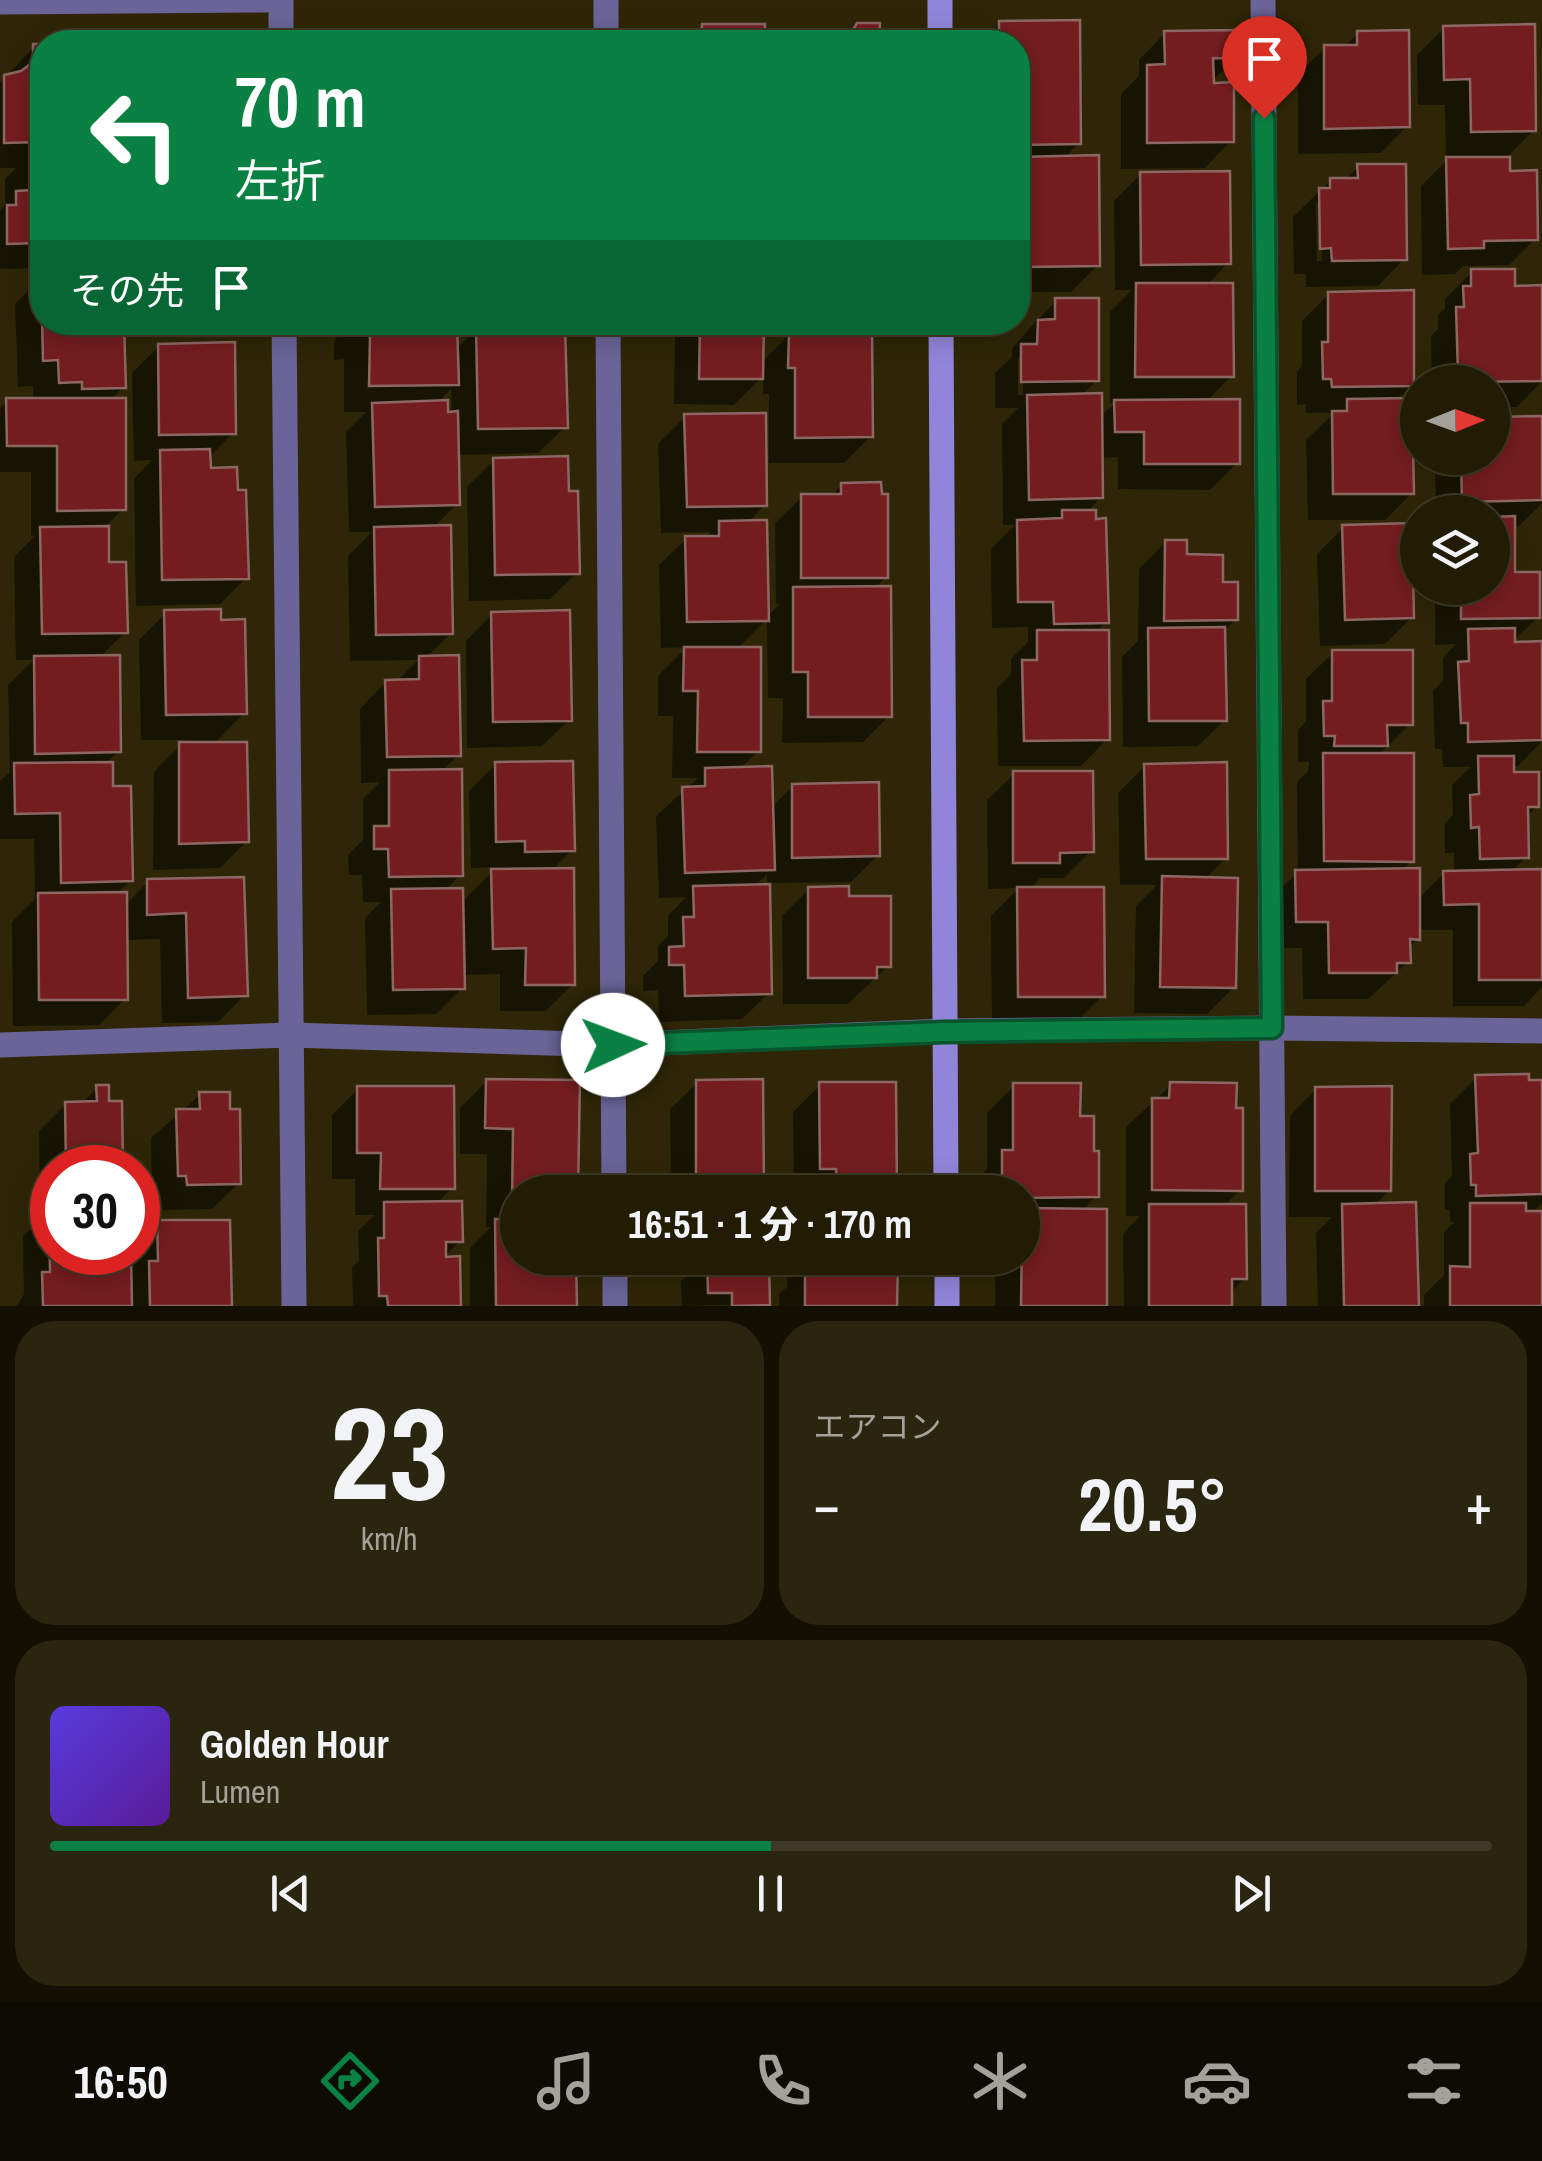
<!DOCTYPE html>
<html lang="ja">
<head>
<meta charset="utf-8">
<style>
	body { margin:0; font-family:"Archivo Narrow","Noto Sans JP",sans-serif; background:#2a250e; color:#f1f3f6; height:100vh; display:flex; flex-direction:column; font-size:38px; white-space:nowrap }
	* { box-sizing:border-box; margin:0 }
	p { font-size:32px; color:#a2a19a }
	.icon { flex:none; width:55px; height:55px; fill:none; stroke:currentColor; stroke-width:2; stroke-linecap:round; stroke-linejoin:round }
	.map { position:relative; height:1306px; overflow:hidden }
	.details { display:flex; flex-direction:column; gap:15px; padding:15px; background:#130f02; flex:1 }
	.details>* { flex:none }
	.banner { position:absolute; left:30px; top:30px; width:1000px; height:305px; border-radius:40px; box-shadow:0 5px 25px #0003,0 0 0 2px #3f3a26; background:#0b8043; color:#fff; overflow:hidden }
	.needle { width:65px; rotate:89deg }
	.tools { position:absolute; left:1400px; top:365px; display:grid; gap:20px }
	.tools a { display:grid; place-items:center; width:110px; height:110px; border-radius:50%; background:#221c04; box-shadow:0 5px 25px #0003,0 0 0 2px #3f3a26; font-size:50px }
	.speed { position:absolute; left:30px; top:1145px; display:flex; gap:20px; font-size:50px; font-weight:700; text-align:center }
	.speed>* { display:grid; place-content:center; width:130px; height:130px; border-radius:50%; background:#221c04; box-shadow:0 5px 25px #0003,0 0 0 2px #3f3a26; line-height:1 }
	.speed .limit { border:15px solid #d22; background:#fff; color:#111 }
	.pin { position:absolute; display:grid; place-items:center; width:85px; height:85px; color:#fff; margin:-102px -42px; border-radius:50% 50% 50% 0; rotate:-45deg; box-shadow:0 0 10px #0007 }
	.pin .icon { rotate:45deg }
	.me { position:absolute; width:110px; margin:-55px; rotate:88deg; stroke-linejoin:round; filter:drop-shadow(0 0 8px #0008) }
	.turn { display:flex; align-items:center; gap:35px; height:210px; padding:0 40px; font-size:45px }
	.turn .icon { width:130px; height:130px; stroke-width:2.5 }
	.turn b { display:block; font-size:70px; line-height:85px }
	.then { display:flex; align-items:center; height:95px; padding:0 40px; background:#0003; gap:20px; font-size:38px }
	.big { font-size:75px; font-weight:800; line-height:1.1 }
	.details .tile { flex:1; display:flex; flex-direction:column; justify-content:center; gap:15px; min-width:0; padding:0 35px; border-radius:40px; background:#2a250e }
	.details .dial { align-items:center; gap:0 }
	.dial b { font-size:130px; line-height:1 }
	.song { display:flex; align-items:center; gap:30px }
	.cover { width:120px; height:120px; border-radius:15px; background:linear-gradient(135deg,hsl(250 70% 55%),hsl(270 70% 35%)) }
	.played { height:10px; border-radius:5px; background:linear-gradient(90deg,#0b8043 50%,#3f3a26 50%) }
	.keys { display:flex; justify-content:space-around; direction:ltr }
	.heat { display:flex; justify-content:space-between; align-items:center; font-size:55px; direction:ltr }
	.details .tiles { flex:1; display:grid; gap:15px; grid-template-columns:1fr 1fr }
	.tile:last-child { grid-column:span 2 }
	.trip { position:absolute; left:500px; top:1175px; width:540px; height:100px; border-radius:50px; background:#221c04; box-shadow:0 5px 25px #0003,0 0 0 2px #3f3a26; font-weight:800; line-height:100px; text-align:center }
	.tab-bar { display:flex; height:160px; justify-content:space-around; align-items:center; background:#0e0b02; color:#a2a19a }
	.tab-bar .icon { width:70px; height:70px }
	.tab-bar .current { color:#0b8043 }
	.tab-bar b { font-size:45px; color:#f1f3f6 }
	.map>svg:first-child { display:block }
	.shadow { fill:#0007; fill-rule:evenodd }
	.building { fill:#741d1f; stroke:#8c6764; stroke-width:2.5 }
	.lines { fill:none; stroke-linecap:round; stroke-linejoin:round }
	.street { stroke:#6a6498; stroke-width:25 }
	.secondary { stroke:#9185d9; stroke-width:25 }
	.route-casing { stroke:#07532c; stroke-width:25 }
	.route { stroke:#0b8043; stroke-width:18 }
</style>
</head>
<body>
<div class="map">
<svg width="1542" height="1306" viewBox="0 0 1542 1306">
	<rect width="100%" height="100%" fill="#2e2606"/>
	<g class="shadow">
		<polygon points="1078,22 1079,143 1064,158 1098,265 1071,292 1018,292 1018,42 981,42 1000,24"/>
		<polygon points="703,26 763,26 763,42 686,42"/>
		<polygon points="1444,28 1534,130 1508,156 1508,173 1535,239 1509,265 1463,266 1455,274 1422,275 1421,186 1446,161 1445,105 1418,105 1417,55"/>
		<polygon points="1165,33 1235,58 1208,85 1231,141 1205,168 1121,169 1121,94 1139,76 1139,60"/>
		<polygon points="1358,33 1407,126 1381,153 1298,154 1298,74 1325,48 1344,47"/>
		<polygon points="42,46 42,268 0,269 0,210 5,205 5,179 16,168 0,168 0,83 34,47"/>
		<path d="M1358 167 1404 259 1378 286 1306 287V274H1294L1293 217 1331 180H1345ZM1316 203H1321L1322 261H1317Z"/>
		<path d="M1141 174 1228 263 1206 286 1231 376 1206 402 1237 463 1210 490 1118 489V457L1100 458 1101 497 1086 513 1106 622 1096 632 1107 739 1081 766H998L997 689 1011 674V659L1028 642V627L992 628 991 549 1015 525H1003L1002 424 1018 408H995V373L1012 357V349L1030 328 1056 301 1097 380 1081 396 1099 418 1115 403H1110V312L1132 290H1115L1114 201ZM1024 354 1023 395H1018V359Z"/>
		<polygon points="1472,272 1513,289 1542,336 1542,381 1517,407 1492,407 1492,382 1432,382 1431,336 1438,329 1438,315 1445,308 1445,299"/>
		<polygon points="42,277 42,322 123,387 109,401 123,509 106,526 107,564 125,632 99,658 119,751 105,764 131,880 116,894 125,905 148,882 242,879 245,995 218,1022 162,1023 160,939 125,940 125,999 99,1025 13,1026 12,922 35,899 34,839 0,839 0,781 10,772 8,685 34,660 16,660 14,557 35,536 31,536 31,472 0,472 0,408 7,401 33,401 33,386 18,387 15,304"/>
		<polygon points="1329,294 1412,385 1396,401 1412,493 1385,520 1308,520 1306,440 1334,413 1306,413 1306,404 1297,405 1297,372 1302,366 1302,321"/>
		<path d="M340 322H455V350L477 328 565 427 538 453 456 455 457 504 433 528 451 633 426 658 458 755 441 772 460 875 445 891 461 903 497 867 471 868 469 791 496 764 572 850 551 871 573 984 546 1011H500V974L462 975V988L436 1014 367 1015 365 918 381 902H363L362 875H349L348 855 363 840V799L380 782 361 783 360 709 386 682H396L418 660 350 661 348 556 372 532H349L346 432 366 412H344V359L334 360V341L340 334ZM451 389 452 414H446L437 403Z"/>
		<polygon points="675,322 761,322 761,363 794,329 871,436 844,463 769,463 769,394 763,394 763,376 734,405 674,404"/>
		<polygon points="159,346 233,433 208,458 208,470 246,578 220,604 136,606 134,479 152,460 134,461 132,373"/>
		<path d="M685 417 765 505 747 523 767 617 780 604H776L775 523 802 497H831L842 485 886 577 874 589 889 716 863 742 782 743 783 698H768L767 619 737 649 758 751 740 769 770 809 793 786 878 855 851 882 767 883 769 993 742 1019 659 1022 658 990 643 991V976L658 961V946L668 936V916L686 897 659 898 656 816 698 778H672L673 716H658V676L687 647 661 648 659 565 686 539 705 538 711 532 661 533 658 444ZM767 874V887H754Z"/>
		<polygon points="1542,419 1542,503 1519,526 1513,526 1513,575 1538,617 1510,644 1542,644 1542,741 1518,766 1512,766 1512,775 1537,806 1525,818 1526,857 1511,872 1542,871 1542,987 1524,1006 1453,1006 1453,930 1417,930 1417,939 1408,948 1408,962 1368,999 1303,999 1302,948 1271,948 1270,899 1298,872 1297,782 1308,771 1309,762 1298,762 1298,730 1306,721 1306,679 1333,653 1410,724 1379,755 1412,861 1401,871 1417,900 1444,873 1454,873 1454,853 1445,853 1445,824 1453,815 1452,785 1471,767 1443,767 1442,749 1435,749 1433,691 1443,680 1443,658 1456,644 1435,645 1435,588 1492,588 1492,512 1436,512 1435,458 1492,458"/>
		<polygon points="494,460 577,573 550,599 469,601 467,487"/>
		<polygon points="1344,527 1412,617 1385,644 1320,646 1317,554"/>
		<polygon points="1166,542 1185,557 1236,619 1223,632 1225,720 1198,746 1123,747 1122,657 1138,641 1139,569"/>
		<polygon points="166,613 244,713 213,745 247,841 220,868 153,870 154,772 185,740 141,740 139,640"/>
		<polygon points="492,614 569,720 542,746 467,748 466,641"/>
		<polygon points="1145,766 1226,858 1204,880 1234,987 1207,1014 1134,1013 1136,906 1157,885 1120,885 1118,793"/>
		<polygon points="1014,774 1091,851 1064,878 1040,878 1030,889 1102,996 1075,1023 992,1023 991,916 1019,888 988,889 987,800"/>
		<polygon points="809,889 847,898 888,966 848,1004 783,1004 782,916"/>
		<polygon points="1476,1078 1542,1083 1542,1203 1532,1213 1542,1213 1542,1306 1424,1306 1424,1295 1444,1275 1444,1232 1455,1222 1450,1222 1450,1210 1445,1210 1445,1183 1452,1176 1450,1104"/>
		<polygon points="487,1081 577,1082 576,1192 518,1192 518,1258 574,1258 574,1306 470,1306 470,1248 491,1227 486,1227 487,1154 460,1154 460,1108"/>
		<polygon points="697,1083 762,1183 752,1192 671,1192 670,1109"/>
		<polygon points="894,1084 895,1192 794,1192 793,1112 820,1085"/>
		<polygon points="1171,1085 1240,1190 1224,1206 1245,1278 1229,1294 1230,1306 1124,1306 1123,1234 1140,1216 1126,1216 1126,1127"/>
		<polygon points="1014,1086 1078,1119 1096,1196 1082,1211 1105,1306 995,1306 995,1265 1003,1258 1022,1258 1022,1192 977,1192 977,1180 987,1169 987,1113"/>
		<polygon points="97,1088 107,1103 121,1168 52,1168 52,1204 40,1204 39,1131 66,1104 81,1104"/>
		<polygon points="358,1089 452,1188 436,1204 460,1241 442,1259 457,1306 353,1306 352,1267 359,1261 358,1231 375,1215 355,1215 355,1179 332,1179 332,1115"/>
		<polygon points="1316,1089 1389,1190 1374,1206 1416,1306 1318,1306 1316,1233 1332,1217 1289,1217 1290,1116"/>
		<polygon points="200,1095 239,1183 212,1209 161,1210 160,1202 152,1202 151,1138"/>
		<polygon points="50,1210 52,1210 52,1252 138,1252 138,1243 158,1222 229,1306 17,1306 24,1294 23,1236"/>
		<polygon points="696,1258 767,1258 767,1304 682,1306 681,1281 696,1267"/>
		<polygon points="788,1258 895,1258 894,1306 779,1306 779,1294 787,1287"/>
	</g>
	<g class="building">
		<polygon points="1080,20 1081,144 1018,145 1018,42 999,42 999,21"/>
		<polygon points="857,23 880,23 879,42 846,42"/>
		<polygon points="702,24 765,24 765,42 701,42"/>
		<polygon points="1535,24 1536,131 1471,132 1470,79 1444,80 1443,26"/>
		<polygon points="1237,30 1238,59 1213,58 1214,83 1234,82 1234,142 1147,143 1147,65 1165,64 1164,31"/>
		<polygon points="1409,30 1410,127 1324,129 1324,45 1357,45 1357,31"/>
		<polygon points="444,34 444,42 371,42 371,36"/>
		<polygon points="33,44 42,44 42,142 4,143 4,75 21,71 33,62"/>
		<polygon points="30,150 42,150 42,243 7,244 7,205 16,205 16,191 31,190"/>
		<polygon points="1099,155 1100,266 1028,267 1028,242 1018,243 1018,157"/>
		<polygon points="1446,157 1510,157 1510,171 1537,170 1538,240 1484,241 1484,248 1448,249"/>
		<polygon points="1357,164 1406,164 1407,260 1332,261 1331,248 1320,249 1319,188 1330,188 1330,178 1358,178"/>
		<polygon points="1230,171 1231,264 1141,265 1140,172"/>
		<polygon points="1471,269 1515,269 1515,286 1542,285 1542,381 1466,382 1466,375 1458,375 1456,307 1464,307 1463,286 1471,286"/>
		<polygon points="41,274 42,322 124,322 126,388 82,389 82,382 59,383 58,360 43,361"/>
		<polygon points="1136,283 1233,283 1234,377 1135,377"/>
		<polygon points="1414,290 1414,386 1332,387 1331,379 1323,379 1322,342 1328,342 1328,292"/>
		<polygon points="1055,298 1099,298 1099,381 1021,382 1021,344 1037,344 1038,320 1055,319"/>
		<polygon points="360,322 457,322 459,385 369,386 370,334 360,334"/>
		<polygon points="700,322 764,322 763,379 699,379"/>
		<polygon points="565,324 568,428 478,429 476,326"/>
		<polygon points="793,326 872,326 873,437 795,438 795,368 788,368 789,332 793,332"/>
		<polygon points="235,342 236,434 159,435 158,344"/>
		<polygon points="1102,393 1103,498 1029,500 1027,395"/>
		<polygon points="6,398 126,398 126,510 57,511 57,446 7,446"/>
		<polygon points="1412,398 1414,494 1333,494 1332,411 1347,411 1347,399"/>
		<polygon points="1240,399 1240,464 1144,464 1144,432 1115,432 1114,400"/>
		<polygon points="448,400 448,412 458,411 460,505 375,507 372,403"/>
		<polygon points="766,413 767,506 687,507 684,414"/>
		<polygon points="1542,416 1542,500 1462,502 1461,458 1492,458 1492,417"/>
		<polygon points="210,449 211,468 237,467 238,490 246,490 249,579 162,580 160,450"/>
		<polygon points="568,456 569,491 578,491 580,574 495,575 493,458"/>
		<polygon points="881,482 882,494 888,494 888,578 801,578 801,494 841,494 841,483"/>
		<polygon points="1062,510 1096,510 1096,519 1106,518 1109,623 1054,624 1053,602 1018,602 1017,520 1062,518"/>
		<polygon points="1515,516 1515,572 1540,572 1540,618 1461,619 1461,588 1492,588 1492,517"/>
		<polygon points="767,520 769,621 687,622 685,536 719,536 719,521"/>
		<polygon points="1412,523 1414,618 1345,620 1342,525"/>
		<polygon points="451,525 453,634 376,635 374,527"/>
		<polygon points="109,526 109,562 126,562 128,633 42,634 40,527"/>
		<polygon points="1165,540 1187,540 1187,554 1223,555 1223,582 1238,582 1238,620 1164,621"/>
		<polygon points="891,586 892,717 808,717 808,672 793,672 793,587"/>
		<polygon points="221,609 221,620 245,619 247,714 166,715 164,610"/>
		<polygon points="570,610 572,721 493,722 491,612"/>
		<polygon points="1225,627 1227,721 1149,721 1148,628"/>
		<polygon points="1515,628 1515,642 1542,641 1542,740 1468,742 1468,723 1461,723 1458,662 1469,661 1468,629"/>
		<polygon points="1037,630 1109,630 1110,740 1024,741 1022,660 1037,660"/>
		<polygon points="684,647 761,647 761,752 697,752 698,691 683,691"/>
		<polygon points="1332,650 1413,650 1413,725 1387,725 1388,746 1334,746 1335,736 1324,736 1323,701 1332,701"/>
		<polygon points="120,655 121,752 35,754 34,656"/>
		<polygon points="459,655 461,756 387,757 385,680 419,679 419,656"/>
		<polygon points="179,742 247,742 249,842 179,844"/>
		<polygon points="1323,753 1414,753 1414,862 1324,861"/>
		<polygon points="1478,756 1514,756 1514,772 1539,772 1539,807 1528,807 1529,858 1480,859 1479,827 1471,828 1470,795 1479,794"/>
		<polygon points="573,761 575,851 525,852 525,841 496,842 495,762"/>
		<polygon points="113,762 113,786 131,786 133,881 61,883 60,813 15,814 14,763"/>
		<polygon points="1227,762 1228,859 1146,859 1144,764"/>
		<polygon points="772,766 775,870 685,873 682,787 705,786 705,768"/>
		<polygon points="462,769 463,876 389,877 388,849 374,849 374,826 389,826 389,770"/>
		<polygon points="1013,771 1093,771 1094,852 1060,853 1060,863 1013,863"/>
		<polygon points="879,782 880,856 792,858 792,784"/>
		<polygon points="574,868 575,985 525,985 526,948 493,949 491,869"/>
		<polygon points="1420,868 1420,940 1410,939 1411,963 1397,963 1397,973 1329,973 1328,922 1296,922 1295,870"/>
		<polygon points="1542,869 1542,980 1479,980 1479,904 1444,905 1443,871"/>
		<polygon points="1162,876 1238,878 1236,988 1160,987"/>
		<polygon points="244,877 248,996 188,998 186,913 147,915 147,879"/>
		<polygon points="770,884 772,994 685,996 684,965 669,965 669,947 684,946 683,917 694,917 693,886"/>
		<polygon points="849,886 849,896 891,896 891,967 877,967 877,978 808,978 808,887"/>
		<polygon points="1017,887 1104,887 1105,997 1018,997"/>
		<polygon points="463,888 465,989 393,990 391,889"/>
		<polygon points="127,892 128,1000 39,1000 38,893"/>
		<polygon points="1529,1074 1529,1080 1542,1080 1542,1194 1476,1196 1476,1185 1471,1185 1470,1154 1478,1153 1475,1075"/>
		<polygon points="486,1079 580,1080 578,1192 518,1192 518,1202 512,1202 513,1129 485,1128"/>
		<polygon points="763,1079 764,1184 696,1185 696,1080"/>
		<polygon points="819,1082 896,1082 897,1192 837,1192 836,1169 820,1169"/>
		<polygon points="1170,1082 1237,1083 1236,1108 1243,1108 1243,1191 1152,1190 1152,1098 1169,1098"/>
		<polygon points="1013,1083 1081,1083 1080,1116 1094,1116 1094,1151 1099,1151 1099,1197 1022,1198 1022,1192 1002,1192 1002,1150 1013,1150"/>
		<polygon points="96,1085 109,1085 109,1101 122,1101 123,1168 66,1168 65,1102 97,1101"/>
		<polygon points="357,1086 454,1086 455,1189 380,1189 381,1153 357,1153"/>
		<polygon points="1392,1086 1391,1191 1315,1191 1315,1087"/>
		<polygon points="199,1092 230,1092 230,1109 240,1109 241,1184 187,1185 186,1176 178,1176 176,1109 200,1109"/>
		<polygon points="462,1201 463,1242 446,1242 446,1257 460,1256 461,1306 388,1306 387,1296 379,1296 378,1238 384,1238 384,1202"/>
		<polygon points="1416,1202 1419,1306 1344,1306 1342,1204"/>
		<polygon points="1470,1203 1526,1203 1526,1211 1542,1211 1542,1306 1450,1306 1450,1266 1470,1267"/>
		<polygon points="1149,1204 1246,1204 1247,1279 1232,1279 1232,1306 1149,1306"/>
		<polygon points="49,1207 52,1207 52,1252 131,1252 132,1306 43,1306 42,1272 50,1272"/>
		<polygon points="1029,1208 1107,1209 1107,1306 1021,1306 1022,1236 1029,1237"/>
		<polygon points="495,1219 518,1219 518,1258 576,1258 577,1306 496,1306"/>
		<polygon points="157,1220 230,1220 232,1306 150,1306 149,1261 158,1261"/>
		<polygon points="707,1258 769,1258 770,1305 732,1306 732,1293 708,1293"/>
		<polygon points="813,1258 898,1258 897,1306 805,1306 805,1265 812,1265"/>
	</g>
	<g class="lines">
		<g class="street">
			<polyline points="281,0 281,42"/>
			<polyline points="606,0 606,42"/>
			<polyline points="1263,0 1274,1306"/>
			<polyline points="0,2 265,0"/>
			<polyline points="284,322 294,1306"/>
			<polyline points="608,322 614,1192"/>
			<polyline points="0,1045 290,1035 613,1045 944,1031 1272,1028 1542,1031"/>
			<polyline points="615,1258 615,1306"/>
		</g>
		<g class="secondary">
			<polyline points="940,0 940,42"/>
			<polyline points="941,322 946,1192"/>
			<polyline points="947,1258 947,1306"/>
		</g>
	</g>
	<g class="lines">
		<defs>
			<polyline id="route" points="613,1045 944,1032 1272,1028 1264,118"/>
		</defs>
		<use href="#route" class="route-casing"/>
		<use href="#route" class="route"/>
	</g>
</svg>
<div class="tools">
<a><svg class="needle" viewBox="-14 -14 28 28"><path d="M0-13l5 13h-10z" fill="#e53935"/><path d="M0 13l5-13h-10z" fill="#a2a19a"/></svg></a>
<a><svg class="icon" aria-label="layers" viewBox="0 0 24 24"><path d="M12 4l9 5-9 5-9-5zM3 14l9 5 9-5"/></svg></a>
</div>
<div class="speed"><div class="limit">30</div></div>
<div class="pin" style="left:1264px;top:118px;background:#d93025"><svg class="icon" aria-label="arrive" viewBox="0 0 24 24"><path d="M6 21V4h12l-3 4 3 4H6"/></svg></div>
<svg class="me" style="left:613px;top:1045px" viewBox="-20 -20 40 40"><circle r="19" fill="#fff"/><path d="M0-13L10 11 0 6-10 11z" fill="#0b8043"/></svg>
<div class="trip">16:51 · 1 分 · 170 m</div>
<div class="banner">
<div class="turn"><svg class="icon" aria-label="left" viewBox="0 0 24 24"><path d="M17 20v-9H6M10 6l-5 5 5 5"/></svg><div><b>70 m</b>左折</div></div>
<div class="then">その先<svg class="icon" aria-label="arrive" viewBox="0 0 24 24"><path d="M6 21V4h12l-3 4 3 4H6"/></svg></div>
</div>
</div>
<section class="details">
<div class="tiles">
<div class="tile dial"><b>23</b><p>km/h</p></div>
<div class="tile"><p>エアコン</p>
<div class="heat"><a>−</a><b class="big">20.5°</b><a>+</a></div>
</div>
<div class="tile">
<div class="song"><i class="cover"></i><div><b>Golden Hour</b><p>Lumen</p></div></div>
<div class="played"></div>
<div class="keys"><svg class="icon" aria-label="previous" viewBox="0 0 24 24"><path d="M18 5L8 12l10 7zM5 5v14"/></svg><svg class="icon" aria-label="pause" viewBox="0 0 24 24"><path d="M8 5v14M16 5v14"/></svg><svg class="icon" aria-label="next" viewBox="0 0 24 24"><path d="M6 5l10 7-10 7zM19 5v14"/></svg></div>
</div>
</div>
</section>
<nav class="tab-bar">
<b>16:50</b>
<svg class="icon current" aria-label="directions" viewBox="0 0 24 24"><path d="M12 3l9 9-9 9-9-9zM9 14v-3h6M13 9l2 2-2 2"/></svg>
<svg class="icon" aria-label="music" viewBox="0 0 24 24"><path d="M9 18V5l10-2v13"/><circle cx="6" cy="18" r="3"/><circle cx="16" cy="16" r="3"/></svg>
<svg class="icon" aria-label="phone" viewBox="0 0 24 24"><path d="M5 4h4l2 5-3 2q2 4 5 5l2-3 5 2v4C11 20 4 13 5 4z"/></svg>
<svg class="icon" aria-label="climate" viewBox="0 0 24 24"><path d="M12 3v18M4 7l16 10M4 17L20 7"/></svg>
<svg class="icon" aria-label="car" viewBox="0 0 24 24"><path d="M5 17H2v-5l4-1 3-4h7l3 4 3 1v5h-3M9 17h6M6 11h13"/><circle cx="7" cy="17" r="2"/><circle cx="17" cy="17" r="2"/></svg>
<svg class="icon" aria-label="filters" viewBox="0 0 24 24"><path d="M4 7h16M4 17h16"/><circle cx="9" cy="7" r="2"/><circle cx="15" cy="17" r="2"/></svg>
</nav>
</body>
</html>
